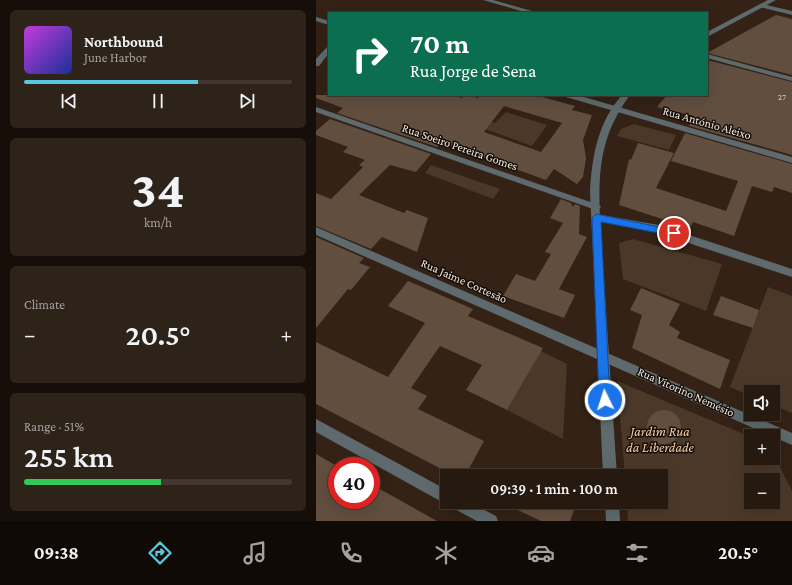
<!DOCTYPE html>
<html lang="en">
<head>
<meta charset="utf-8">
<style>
	body { margin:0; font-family:"Crimson Pro",serif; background:#2e2319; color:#f1f3f6; height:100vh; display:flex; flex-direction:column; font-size:15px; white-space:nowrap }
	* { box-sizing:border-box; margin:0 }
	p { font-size:13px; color:#a4a19f }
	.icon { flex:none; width:22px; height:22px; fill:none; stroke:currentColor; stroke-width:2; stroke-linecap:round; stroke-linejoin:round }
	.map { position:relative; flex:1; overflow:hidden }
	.side { display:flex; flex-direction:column; gap:10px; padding:10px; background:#150e09; width:316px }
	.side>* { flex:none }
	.top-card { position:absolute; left:12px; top:12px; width:380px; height:84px; border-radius:0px; box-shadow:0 4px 16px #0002,0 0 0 1px #423830; background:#0b6e4f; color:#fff; overflow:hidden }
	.fabs { position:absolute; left:428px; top:385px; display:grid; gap:8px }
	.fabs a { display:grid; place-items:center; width:36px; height:36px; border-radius:0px; background:#261a10; box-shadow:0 4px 16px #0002,0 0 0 1px #423830; font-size:20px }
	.speed { position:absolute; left:12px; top:457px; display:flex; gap:8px; font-size:20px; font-weight:700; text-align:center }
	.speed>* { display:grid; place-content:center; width:52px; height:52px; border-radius:50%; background:#261a10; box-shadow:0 4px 16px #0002,0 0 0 1px #423830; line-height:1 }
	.speed .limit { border:6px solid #d22; background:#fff; color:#111 }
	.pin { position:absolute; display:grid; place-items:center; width:34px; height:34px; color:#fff; margin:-17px; border:2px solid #fff; border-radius:50%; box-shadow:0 1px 4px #0007 }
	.me { position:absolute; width:44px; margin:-22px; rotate:356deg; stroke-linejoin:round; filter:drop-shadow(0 0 3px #0008) }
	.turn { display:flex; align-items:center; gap:14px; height:84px; padding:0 16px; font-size:18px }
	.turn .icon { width:52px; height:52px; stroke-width:2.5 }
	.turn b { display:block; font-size:28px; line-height:34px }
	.big { font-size:30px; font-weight:600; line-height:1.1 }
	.side .card { flex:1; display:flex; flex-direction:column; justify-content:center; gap:6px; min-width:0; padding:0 14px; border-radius:6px; background:#2e2319 }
	.side .dial { align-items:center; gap:0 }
	.dial b { font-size:52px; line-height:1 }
	.song { display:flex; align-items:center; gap:12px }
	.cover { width:48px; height:48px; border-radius:6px; background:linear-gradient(135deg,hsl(290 70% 55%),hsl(230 70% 35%)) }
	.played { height:4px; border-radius:2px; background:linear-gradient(90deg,#56c9e0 65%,#423830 65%) }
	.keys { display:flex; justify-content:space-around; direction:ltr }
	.heat { display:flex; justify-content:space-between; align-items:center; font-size:22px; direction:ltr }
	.charge { height:6px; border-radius:3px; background:linear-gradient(90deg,#34c759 51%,#423830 0) }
	.trip { position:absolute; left:124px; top:469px; width:228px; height:40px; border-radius:0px; background:#261a10; box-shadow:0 4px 16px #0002,0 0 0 1px #423830; font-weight:600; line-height:40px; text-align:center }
	.tabs { display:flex; height:64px; justify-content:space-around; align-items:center; background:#0f0a06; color:#a4a19f }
	.tabs .icon { width:28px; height:28px }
	.tabs .current { color:#56c9e0 }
	.tabs b { font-size:18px; color:#f1f3f6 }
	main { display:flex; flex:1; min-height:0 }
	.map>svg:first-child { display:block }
	.green { fill:#4b3828; fill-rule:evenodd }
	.building { fill:#614e3f; fill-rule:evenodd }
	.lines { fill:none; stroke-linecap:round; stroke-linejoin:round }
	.minor { fill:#5e6a6d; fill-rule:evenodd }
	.tertiary { fill:#5e6a6d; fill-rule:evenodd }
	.route { fill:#1a73e8; stroke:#114b97 }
	.labels { text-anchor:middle; stroke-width:3; stroke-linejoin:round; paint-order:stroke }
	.far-number-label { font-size:9px; fill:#cec2b7 }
	.street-label { font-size:12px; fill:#f3e8df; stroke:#150e08 }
	.near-park-label { font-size:14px; font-style:italic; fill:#f8caa5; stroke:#150e08 }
</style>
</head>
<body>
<main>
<section class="side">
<div class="card">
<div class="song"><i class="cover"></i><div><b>Northbound</b><p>June Harbor</p></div></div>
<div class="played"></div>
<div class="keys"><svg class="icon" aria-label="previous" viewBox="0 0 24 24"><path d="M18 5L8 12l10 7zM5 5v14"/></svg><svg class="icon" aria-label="pause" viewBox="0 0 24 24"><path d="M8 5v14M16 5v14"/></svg><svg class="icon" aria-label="next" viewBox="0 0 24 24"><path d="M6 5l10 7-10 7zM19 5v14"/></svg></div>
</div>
<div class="card dial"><b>34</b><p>km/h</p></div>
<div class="card"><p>Climate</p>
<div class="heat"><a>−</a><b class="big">20.5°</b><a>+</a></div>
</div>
<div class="card"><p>Range · 51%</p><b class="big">255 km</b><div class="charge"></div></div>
</section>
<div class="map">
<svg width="476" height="521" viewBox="0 0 476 521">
	<rect width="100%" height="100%" fill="#332215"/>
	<g class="green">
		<polygon points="142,112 179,123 190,112 231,125 216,146 136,117"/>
		<polygon points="318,124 360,135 353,150 301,136 305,129"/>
		<polygon points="115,165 184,189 177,199 109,173"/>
		<polygon points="317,239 406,264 390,311 307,279 303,243"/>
		<polygon points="452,287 476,296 476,413 457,405 457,392 435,392 435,396 414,387"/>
		<polygon points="225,351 251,364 247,439 191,410"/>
		<path d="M301 381 435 437V458H457V453L476 491V521H312L311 502H345V476H309ZM435 480H457V502H435Z"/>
	</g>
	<g class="building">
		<polygon points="460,15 476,19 476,75 391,53"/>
		<polygon points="391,60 476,82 476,155 373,126 378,116 341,107 351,95 391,95"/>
		<path d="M0 95H137L146 98 150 95 162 98 164 95H219L259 106 256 110 276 115 267 140 270 158 267 177 261 184 238 169 230 180 125 142 121 147 21 113 27 108 0 98ZM188 106 246 123 225 152 168 132Z"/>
		<polygon points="14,119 115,154 100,172 74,165 43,195 88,213 91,210 112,218 101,252 66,237 55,249 0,226 0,193 15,199 47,167 43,165 49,160 27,152 32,147 0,135 0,131"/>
		<polygon points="369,133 476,164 476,193 458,187 456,192 436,186 418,236 377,222 374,228 303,205 313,159 315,160 322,143 358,153 340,188 410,211 422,181 355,161"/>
		<polygon points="245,199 255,203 257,207 259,204 264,206 263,234 271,237 243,289 259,295 248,318 187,296 200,274 219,281 235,254 229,252 247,223 234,218"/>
		<polygon points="0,237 48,258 43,263 54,267 35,290 32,289 0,328"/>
		<polygon points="92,281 157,309 152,316 227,348 191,410 150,390 166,365 124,346 95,388 111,396 102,409 168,441 149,476 139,476 0,404 0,342 72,377 109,323 72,306"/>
		<polygon points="325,288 364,304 353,325 364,332 361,338 414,360 404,389 316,348 326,315 314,310"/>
		<polygon points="405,296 443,310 437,328 397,315"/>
		<circle cx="348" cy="427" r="17"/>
		<polygon points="0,454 21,466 21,500 55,500 55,484 121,521 0,521"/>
		<polygon points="194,502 261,502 254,521 225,521 193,506"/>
	</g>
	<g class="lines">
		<g class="minor">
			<polygon points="167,0 177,0 223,13 212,13"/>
			<polygon points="446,4 476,11 476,15 444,7 443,6"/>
			<polygon points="0,17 13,21 13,25 0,21"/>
			<polygon points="13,46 13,53 3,66 0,66 0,59 11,47"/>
			<polygon points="391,54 476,77 476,81 391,58"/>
			<polygon points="249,95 261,95 476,157 476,163 250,97"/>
			<polygon points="0,107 283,205 285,207 283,209 277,209 0,112"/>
			<polygon points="280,214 343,225 476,269 476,277 342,233 277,219 275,217"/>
			<polygon points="0,227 476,433 476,445 0,235"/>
			<polygon points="0,419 131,490 131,502 153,502 180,516 182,521 161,521 135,507 134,503 131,504 126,502 0,432"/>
		</g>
		<g class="tertiary">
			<polygon points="452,0 460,0 391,37 391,32"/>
			<path d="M306 95H314C284 136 282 170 284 220L301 476H287L274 191C276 156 282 122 306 95Z"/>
			<polygon points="289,502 303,502 304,521 290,521"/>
		</g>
	</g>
	<polygon class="route" points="280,214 358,230 362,233 358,236 285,222 294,400 293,404 289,405 285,404 283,400 276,218"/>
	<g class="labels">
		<g class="far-number-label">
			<text x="466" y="100">27</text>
		</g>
		<g class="street-label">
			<text transform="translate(391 123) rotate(16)" y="4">Rua António Aleixo</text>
			<text transform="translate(144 147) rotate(19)" y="4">Rua Soeiro Pereira Gomes</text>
			<text transform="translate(148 281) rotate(24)" y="4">Rua Jaime Cortesão</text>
			<text transform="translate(370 392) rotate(24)" y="4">Rua Vitorino Nemésio</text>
		</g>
		<g class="near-park-label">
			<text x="344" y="436">Jardim Rua<tspan x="344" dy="16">da Liberdade</tspan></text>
		</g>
	</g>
</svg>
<div class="fabs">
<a><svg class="icon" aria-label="sound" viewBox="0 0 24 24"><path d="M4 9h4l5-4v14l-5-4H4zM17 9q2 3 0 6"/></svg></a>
<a>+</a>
<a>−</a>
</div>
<div class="speed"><div class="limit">40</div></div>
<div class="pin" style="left:358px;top:233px;background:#d93025"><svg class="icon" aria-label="arrive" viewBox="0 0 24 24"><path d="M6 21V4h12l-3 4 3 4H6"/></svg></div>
<svg class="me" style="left:289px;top:400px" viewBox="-20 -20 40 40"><circle r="17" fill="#1a73e8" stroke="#fff" stroke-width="3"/><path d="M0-11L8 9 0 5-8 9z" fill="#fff"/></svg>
<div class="trip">09:39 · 1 min · 100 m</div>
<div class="top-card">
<div class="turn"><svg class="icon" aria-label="right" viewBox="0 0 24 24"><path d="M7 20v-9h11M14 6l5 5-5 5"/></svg><div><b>70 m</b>Rua Jorge de Sena</div></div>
</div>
</div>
</main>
<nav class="tabs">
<b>09:38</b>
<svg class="icon current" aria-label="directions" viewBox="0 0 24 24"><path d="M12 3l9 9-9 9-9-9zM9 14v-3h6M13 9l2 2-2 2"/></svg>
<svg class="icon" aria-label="music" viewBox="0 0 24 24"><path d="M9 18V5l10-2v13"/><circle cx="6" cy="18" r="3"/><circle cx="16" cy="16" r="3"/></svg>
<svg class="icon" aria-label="phone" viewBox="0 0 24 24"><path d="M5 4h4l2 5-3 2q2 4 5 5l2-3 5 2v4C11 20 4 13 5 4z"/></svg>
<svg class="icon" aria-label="climate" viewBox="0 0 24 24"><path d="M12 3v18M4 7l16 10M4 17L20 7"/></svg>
<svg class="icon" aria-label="car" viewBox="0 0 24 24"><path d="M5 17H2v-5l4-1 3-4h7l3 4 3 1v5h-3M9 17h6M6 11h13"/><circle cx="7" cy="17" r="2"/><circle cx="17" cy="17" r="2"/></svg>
<svg class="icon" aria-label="filters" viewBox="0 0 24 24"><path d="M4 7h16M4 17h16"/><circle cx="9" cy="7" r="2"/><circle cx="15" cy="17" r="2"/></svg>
<b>20.5°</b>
</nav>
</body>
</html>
